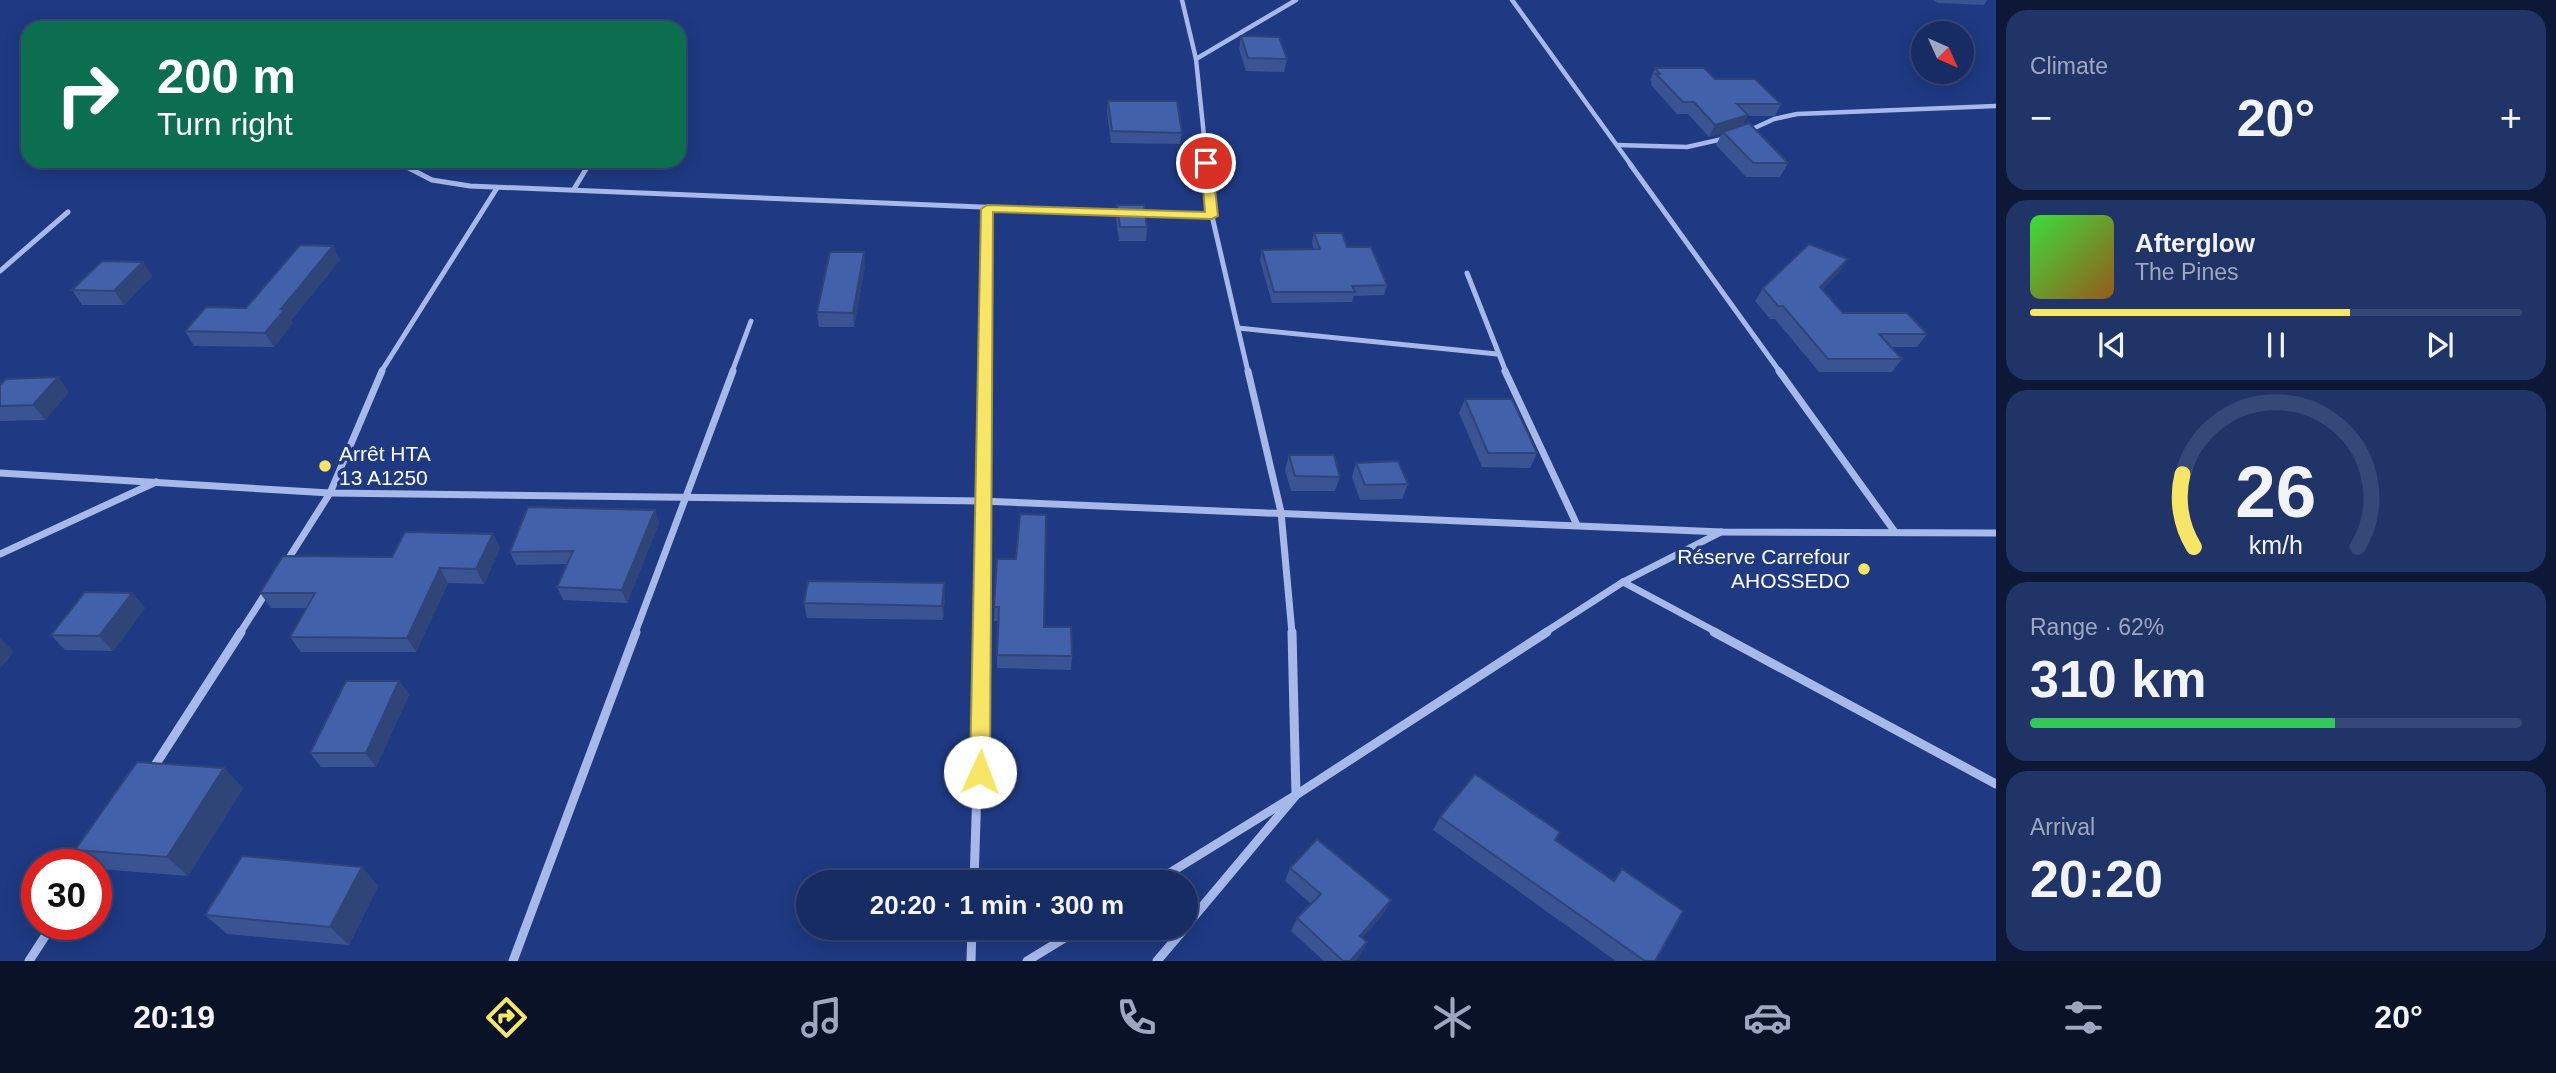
<!DOCTYPE html>
<html lang="en">
<head>
<meta charset="utf-8">
<style>
	body { margin:0; font-family:Arial,sans-serif; background:#203468; color:#f1f3f6; height:100vh; display:flex; flex-direction:column; font-size:26px; white-space:nowrap }
	* { box-sizing:border-box; margin:0 }
	p { font-size:23px; color:#9ea7be }
	.icon { flex:none; width:38px; height:38px; fill:none; stroke:currentColor; stroke-width:2; stroke-linecap:round; stroke-linejoin:round }
	.map { position:relative; flex:1; overflow:hidden }
	.drawer { display:flex; flex-direction:column; gap:10px; padding:10px; background:#0d1836; width:560px }
	.drawer>* { flex:none }
	.top-card { position:absolute; left:21px; top:21px; width:665px; height:147px; border-radius:21px; box-shadow:0 4px 18px #0003,0 0 0 2px #364877; background:#0b6e4f; color:#fff; overflow:hidden }
	.needle { width:46px; rotate:135deg }
	.tools { position:absolute; left:1911px; top:21px; display:grid; gap:14px }
	.tools a { display:grid; place-items:center; width:63px; height:63px; border-radius:50%; background:#172c62; box-shadow:0 4px 18px #0003,0 0 0 2px #364877; font-size:35px }
	.speed { position:absolute; left:21px; top:849px; display:flex; gap:14px; font-size:35px; font-weight:700; text-align:center }
	.speed>* { display:grid; place-content:center; width:91px; height:91px; border-radius:50%; background:#172c62; box-shadow:0 4px 18px #0003,0 0 0 2px #364877; line-height:1 }
	.speed .limit { border:10px solid #d22; background:#fff; color:#111 }
	.pin { position:absolute; display:grid; place-items:center; width:60px; height:60px; color:#fff; margin:-30px; border:4px solid #fff; border-radius:50%; box-shadow:0 2px 7px #0007 }
	.me { position:absolute; width:77px; margin:-38px; rotate:2deg; stroke-linejoin:round; filter:drop-shadow(0 0 5px #0008) }
	.turn { display:flex; align-items:center; gap:24px; height:147px; padding:0 21px; font-size:32px }
	.turn .icon { width:91px; height:91px; stroke-width:2.5 }
	.turn b { display:block; font-size:49px; line-height:60px }
	.big { font-size:52px; font-weight:700; line-height:1.1 }
	.drawer .widget { flex:1; display:flex; flex-direction:column; justify-content:center; gap:10px; min-width:0; padding:0 24px; border-radius:21px; background:#203468 }
	.drawer .dial { align-items:center; gap:0 }
	.dial svg { height:182px; overflow:visible; fill:none; stroke:#364877; stroke-width:7; stroke-linecap:round; text-anchor:middle }
	.dial text { fill:#f1f3f6; stroke:none }
	.song { display:flex; align-items:center; gap:21px }
	.cover { width:84px; height:84px; border-radius:10px; background:linear-gradient(135deg,hsl(120 70% 55%),hsl(30 70% 35%)) }
	.played { height:7px; border-radius:4px; background:linear-gradient(90deg,#f7e565 65%,#364877 65%) }
	.keys { display:flex; justify-content:space-around; direction:ltr }
	.heat { display:flex; justify-content:space-between; align-items:center; font-size:38px; direction:ltr }
	.charge { height:10px; border-radius:5px; background:linear-gradient(90deg,#34c759 62%,#364877 0) }
	.trip { position:absolute; left:796px; top:870px; width:402px; height:70px; border-radius:35px; background:#172c62; box-shadow:0 4px 18px #0003,0 0 0 2px #364877; font-weight:700; line-height:70px; text-align:center }
	.menu { display:flex; height:112px; justify-content:space-around; align-items:center; background:#091227; color:#9ea7be }
	.menu .icon { width:49px; height:49px }
	.menu .on { color:#f7e565 }
	.menu b { font-size:32px; color:#f1f3f6 }
	main { display:flex; flex:1; min-height:0 }
	.map>svg:first-child { display:block }
	.lines { fill:none; stroke-linecap:round; stroke-linejoin:round }
	.street-far3 { stroke:#a6b9e9; stroke-width:4.5 }
	.street-far2 { stroke:#a6b9e9; stroke-width:5 }
	.street-far1 { stroke:#a6b9e9; stroke-width:7 }
	.street { stroke:#a6b9e9; stroke-width:9 }
	.wall { fill:#3a5392 }
	.shaded-wall { fill:#2f4477 }
	.building { fill:#4361aa; stroke:#2f4477; stroke-width:2 }
	.route { fill:#f7e565; stroke:#a19542; stroke-width:2 }
	.poi-dot { fill:#f7e565; stroke:#1f3a83; stroke-width:2.5 }
	.labels { text-anchor:middle; stroke-width:7; stroke-linejoin:round; paint-order:stroke }
	.poi-label { font-size:21px; fill:#fff; stroke:#1f3a83; text-anchor:start }
</style>
</head>
<body>
<main>
<div class="map">
<svg width="1996" height="961" viewBox="0 0 1996 961">
	<rect width="100%" height="100%" fill="#1f3a83"/>
	<g class="lines">
		<g class="street-far3">
			<polyline points="1182,0 1196,59 1207,165"/>
			<polyline points="1512,0 1631,165"/>
			<polyline points="1196,59 1296,0"/>
			<polyline points="1748,131 1774,119 1797,114 1996,106"/>
			<polyline points="1617,145 1687,147 1727,138"/>
			<polyline points="398,161 403,165"/>
			<polyline points="588,165 591,161"/>
		</g>
		<g class="street-far2">
			<polyline points="401,164 432,180 470,186 1125,213"/>
			<polyline points="1207,164 1212,216 1248,372"/>
			<polyline points="1630,164 1780,372"/>
			<polyline points="574,189 589,164"/>
			<polyline points="1136,213 1212,216"/>
			<polyline points="0,271 68,212"/>
			<polyline points="1467,273 1506,372"/>
			<polyline points="1238,328 1497,354"/>
			<polyline points="381,372 497,188"/>
			<polyline points="732,372 751,321"/>
			<polyline points="985,372 987,209"/>
		</g>
		<g class="street-far1">
			<polyline points="1248,371 1281,512 1292,633"/>
			<polyline points="1505,371 1577,525"/>
			<polyline points="1779,371 1895,532"/>
			<polyline points="0,473 330,493 982,501 1722,532 1996,533"/>
			<polyline points="0,554 156,482"/>
			<polyline points="285,564 330,493 382,371"/>
			<polyline points="1623,582 1718,633"/>
			<polyline points="240,633 267,591"/>
			<polyline points="635,633 733,371"/>
			<polyline points="982,633 985,371"/>
			<polyline points="1544,633 1623,582 1721,532"/>
		</g>
		<g class="street">
			<polyline points="1714,632 1996,784"/>
			<polyline points="152,770 241,632"/>
			<polyline points="974,882 982,632"/>
			<polyline points="1155,882 1296,795 1547,632"/>
			<polyline points="1186,926 1296,795 1292,632"/>
			<polyline points="29,961 53,924"/>
			<polyline points="513,961 636,632"/>
			<polyline points="971,961 972,928"/>
			<polyline points="1027,961 1081,928"/>
			<polyline points="1157,961 1185,928"/>
		</g>
	</g>
	<g class="wall">
		<polygon points="1933,0 1987,0 1984,5 1938,3"/>
		<polygon points="1241,36 1287,59 1284,72 1246,71 1239,49"/>
		<polygon points="1655,68 1715,79 1781,104 1775,116 1747,116 1742,125 1788,163 1780,177 1746,177 1716,145 1722,133 1709,137 1688,114 1677,114 1651,85 1652,82 1650,80"/>
		<polygon points="1108,101 1182,133 1180,144 1111,143 1107,112"/>
		<polygon points="1117,205 1147,227 1146,241 1119,241 1116,219"/>
		<polygon points="1314,233 1347,247 1387,285 1384,295 1354,296 1352,302 1272,303 1260,260 1262,250 1314,249 1312,243"/>
		<polygon points="1848,259 1839,272 1822,290 1843,313 1927,334 1917,347 1891,347 1902,359 1892,372 1819,372 1775,319 1770,319 1755,301 1763,288"/>
		<polygon points="340,260 291,320 293,323 274,347 194,346 185,331 246,308"/>
		<polygon points="865,266 854,327 819,327 817,312"/>
		<polygon points="152,276 124,305 82,305 72,290"/>
		<polygon points="0,385 69,392 45,420 0,421"/>
		<polygon points="1465,399 1537,453 1530,468 1482,467 1459,413"/>
		<polygon points="1289,455 1340,477 1335,491 1291,491 1285,470"/>
		<polygon points="1356,463 1408,484 1402,499 1360,500 1352,477"/>
		<polygon points="655,510 659,523 627,603 563,600 557,587 567,564 516,565 510,552"/>
		<polygon points="493,534 500,548 484,584 448,583 416,652 301,652 290,637 307,608 271,608 260,593 392,557"/>
		<polygon points="997,559 1044,627 1072,656 1071,670 997,668 998,621 994,621"/>
		<polygon points="944,583 945,598 943,620 807,618 804,603"/>
		<polygon points="132,593 145,608 113,651 65,650 51,635"/>
		<polygon points="399,681 409,695 376,767 321,767 310,753"/>
		<polygon points="224,768 243,788 188,876 99,869 96,867 96,864 93,864 75,850"/>
		<polygon points="1440,817 1555,840 1613,880 1622,869 1655,961 1616,961 1433,830"/>
		<polygon points="362,867 378,886 349,945 227,934 205,915"/>
		<polygon points="1290,868 1391,900 1384,913 1362,938 1367,942 1360,955 1354,961 1324,961 1291,931 1297,918 1311,904 1285,881"/>
	</g>
	<g class="shaded-wall">
		<polygon points="1748,115 1742,127 1723,132 1722,133 1709,137 1715,125"/>
		<polygon points="333,246 340,260 291,320 293,323 274,347 265,333 281,309"/>
		<polygon points="864,252 865,266 854,327 853,313"/>
		<polygon points="1848,259 1839,272 1812,300 1820,287"/>
		<polygon points="143,262 152,276 124,305 114,291"/>
		<polygon points="58,377 69,392 45,420 33,405"/>
		<polygon points="655,510 659,523 627,603 622,590"/>
		<polygon points="493,534 500,548 484,584 476,569"/>
		<polygon points="440,568 448,583 416,652 407,638"/>
		<polygon points="944,583 945,598 943,620 942,606"/>
		<polygon points="132,593 145,608 113,651 99,636"/>
		<polygon points="0,638 14,652 0,669"/>
		<polygon points="399,681 409,695 376,767 366,753"/>
		<polygon points="224,768 243,788 188,876 167,857"/>
		<polygon points="362,867 378,886 349,945 330,927"/>
		<polygon points="1391,900 1384,913 1353,949 1360,936"/>
		<polygon points="1367,942 1360,955 1354,961 1350,961"/>
	</g>
	<g class="building">
		<polygon points="1241,36 1279,37 1287,59 1248,58"/>
		<polygon points="1655,68 1704,68 1715,79 1755,79 1781,104 1737,104 1748,115 1715,125 1694,102 1683,102 1656,74 1660,74"/>
		<polygon points="1108,101 1177,101 1182,133 1112,131"/>
		<polygon points="1749,123 1788,163 1753,163 1723,132"/>
		<polygon points="1117,205 1144,205 1147,227 1120,227"/>
		<polygon points="1314,233 1342,233 1347,247 1371,247 1387,285 1352,286 1355,292 1274,292 1262,250 1320,249"/>
		<polygon points="1809,244 1848,259 1820,287 1843,313 1907,313 1927,334 1879,334 1902,359 1828,359 1783,306 1778,306 1763,288"/>
		<polygon points="300,245 333,246 281,309 285,309 265,333 185,331 206,307 246,308"/>
		<polygon points="830,252 864,252 853,313 817,312"/>
		<polygon points="102,261 143,262 114,291 72,290"/>
		<polygon points="58,377 33,405 0,406 0,385 6,379"/>
		<polygon points="1465,399 1512,399 1537,453 1488,453"/>
		<polygon points="1289,455 1334,455 1340,477 1295,476"/>
		<polygon points="1398,461 1408,484 1365,485 1356,463"/>
		<polygon points="528,507 655,510 622,590 557,587 573,551 510,552"/>
		<polygon points="1020,514 1046,515 1044,627 1071,627 1072,656 997,655 999,607 994,607 997,559 1016,559"/>
		<polygon points="405,532 493,534 476,569 440,568 407,638 290,637 315,593 260,593 283,556 392,557"/>
		<polygon points="808,581 944,583 942,606 804,603"/>
		<polygon points="85,592 132,593 99,636 51,635"/>
		<polygon points="346,681 399,681 366,753 310,753"/>
		<polygon points="137,762 224,768 167,857 75,850"/>
		<polygon points="1475,774 1560,832 1555,840 1614,881 1622,869 1683,911 1655,961 1645,961 1440,817"/>
		<polygon points="1317,839 1391,900 1360,936 1367,942 1350,961 1343,961 1297,918 1321,894 1290,868"/>
		<polygon points="242,856 362,867 330,927 205,915"/>
	</g>
	<polygon class="route" points="1206,160 1212,163 1218,216 1212,219 993,212 990,772 987,778 980,781 973,778 970,772 981,209 987,205 1205,212 1201,163"/>
	<g class="poi-dot">
		<circle cx="325" cy="466" r="7"/>
		<circle cx="1864" cy="569" r="7"/>
	</g>
	<g class="labels">
		<g class="poi-label">
			<text x="339" y="461">Arrêt HTA<tspan x="339" dy="24">13 A1250</tspan></text>
			<text x="1850" y="564" text-anchor="end">Réserve Carrefour<tspan x="1850" dy="24">AHOSSEDO</tspan></text>
		</g>
	</g>
</svg>
<div class="tools">
<a><svg class="needle" viewBox="-14 -14 28 28"><path d="M0-13l5 13h-10z" fill="#e53935"/><path d="M0 13l5-13h-10z" fill="#9ea7be"/></svg></a>
</div>
<div class="speed"><div class="limit">30</div></div>
<div class="pin" style="left:1206px;top:163px;background:#d93025"><svg class="icon" aria-label="arrive" viewBox="0 0 24 24"><path d="M6 21V4h12l-3 4 3 4H6"/></svg></div>
<svg class="me" style="left:980px;top:772px" viewBox="-20 -20 40 40"><circle r="19" fill="#fff"/><path d="M0-13L10 11 0 6-10 11z" fill="#f7e565"/></svg>
<div class="trip">20:20 · 1 min · 300 m</div>
<div class="top-card">
<div class="turn"><svg class="icon" aria-label="right" viewBox="0 0 24 24"><path d="M7 20v-9h11M14 6l5 5-5 5"/></svg><div><b>200 m</b>Turn right</div></div>
</div>
</div>
<section class="drawer">
<div class="widget"><p>Climate</p>
<div class="heat"><a>−</a><b class="big">20°</b><a>+</a></div>
</div>
<div class="widget">
<div class="song"><i class="cover"></i><div><b>Afterglow</b><p>The Pines</p></div></div>
<div class="played"></div>
<div class="keys"><svg class="icon" aria-label="previous" viewBox="0 0 24 24"><path d="M18 5L8 12l10 7zM5 5v14"/></svg><svg class="icon" aria-label="pause" viewBox="0 0 24 24"><path d="M8 5v14M16 5v14"/></svg><svg class="icon" aria-label="next" viewBox="0 0 24 24"><path d="M6 5l10 7-10 7zM19 5v14"/></svg></div>
</div>
<div class="widget dial"><svg viewBox="0 0 100 80">
<path d="M14 69A42 42 0 1 1 86 69"/>
<path d="M14 69A42 42 0 0 1 9 37" stroke="#f7e565"/>
<text x="50" y="56" font-size="32" font-weight="700">26</text>
<text x="50" y="72" font-size="11">km/h</text>
</svg></div>
<div class="widget"><p>Range · 62%</p><b class="big">310 km</b><div class="charge"></div></div>
<div class="widget"><p>Arrival</p><b class="big">20:20</b></div>
</section>
</main>
<nav class="menu">
<b>20:19</b>
<svg class="icon on" aria-label="directions" viewBox="0 0 24 24"><path d="M12 3l9 9-9 9-9-9zM9 14v-3h6M13 9l2 2-2 2"/></svg>
<svg class="icon" aria-label="music" viewBox="0 0 24 24"><path d="M9 18V5l10-2v13"/><circle cx="6" cy="18" r="3"/><circle cx="16" cy="16" r="3"/></svg>
<svg class="icon" aria-label="phone" viewBox="0 0 24 24"><path d="M5 4h4l2 5-3 2q2 4 5 5l2-3 5 2v4C11 20 4 13 5 4z"/></svg>
<svg class="icon" aria-label="climate" viewBox="0 0 24 24"><path d="M12 3v18M4 7l16 10M4 17L20 7"/></svg>
<svg class="icon" aria-label="car" viewBox="0 0 24 24"><path d="M5 17H2v-5l4-1 3-4h7l3 4 3 1v5h-3M9 17h6M6 11h13"/><circle cx="7" cy="17" r="2"/><circle cx="17" cy="17" r="2"/></svg>
<svg class="icon" aria-label="filters" viewBox="0 0 24 24"><path d="M4 7h16M4 17h16"/><circle cx="9" cy="7" r="2"/><circle cx="15" cy="17" r="2"/></svg>
<b>20°</b>
</nav>
</body>
</html>
